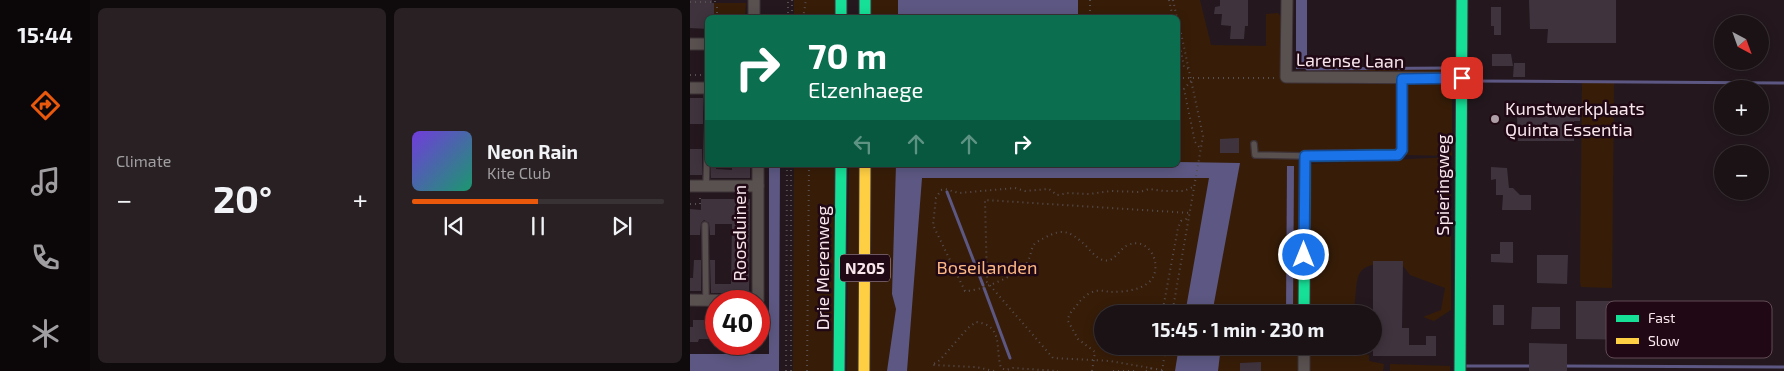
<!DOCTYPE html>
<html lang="en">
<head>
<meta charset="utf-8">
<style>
	body { margin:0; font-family:"Exo 2",sans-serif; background:#282023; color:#f1f3f6; height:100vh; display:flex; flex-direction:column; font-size:19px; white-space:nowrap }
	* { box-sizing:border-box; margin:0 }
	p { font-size:16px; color:#a09ea1 }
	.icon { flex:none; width:28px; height:28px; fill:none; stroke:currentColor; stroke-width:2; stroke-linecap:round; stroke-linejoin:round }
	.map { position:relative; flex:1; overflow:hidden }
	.sheet { display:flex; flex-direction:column; gap:8px; padding:8px; background:#0f0a0c; width:600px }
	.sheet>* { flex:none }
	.top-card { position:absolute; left:15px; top:15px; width:475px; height:152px; border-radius:8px; box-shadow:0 2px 12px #0003,0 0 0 1px #393235; background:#0b6e4f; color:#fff; overflow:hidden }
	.needle { width:32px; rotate:139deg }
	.controls { position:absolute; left:1024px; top:15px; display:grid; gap:10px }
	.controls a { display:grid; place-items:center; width:55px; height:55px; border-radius:50%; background:#1b1216; box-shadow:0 2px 12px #0003,0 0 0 1px #393235; font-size:25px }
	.speed { position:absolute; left:15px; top:290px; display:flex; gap:10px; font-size:25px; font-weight:700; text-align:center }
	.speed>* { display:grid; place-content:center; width:65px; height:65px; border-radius:50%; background:#1b1216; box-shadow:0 2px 12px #0003,0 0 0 1px #393235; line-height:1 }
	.speed .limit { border:8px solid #d22; background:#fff; color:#111 }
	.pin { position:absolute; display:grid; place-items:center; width:42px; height:42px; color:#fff; margin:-21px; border-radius:10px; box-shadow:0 2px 8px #0006 }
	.me { position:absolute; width:55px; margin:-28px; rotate:0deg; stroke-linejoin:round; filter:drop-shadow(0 0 4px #0008) }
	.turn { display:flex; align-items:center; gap:18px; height:105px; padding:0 20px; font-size:22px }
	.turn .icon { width:65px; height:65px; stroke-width:2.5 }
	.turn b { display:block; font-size:35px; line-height:42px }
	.lanes { display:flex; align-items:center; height:48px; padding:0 20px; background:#0003; justify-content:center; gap:25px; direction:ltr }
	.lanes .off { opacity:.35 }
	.big { font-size:38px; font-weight:700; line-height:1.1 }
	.sheet .widget { flex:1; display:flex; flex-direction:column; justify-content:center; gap:8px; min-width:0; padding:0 18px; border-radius:8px; background:#282023 }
	.song { display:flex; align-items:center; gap:15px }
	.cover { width:60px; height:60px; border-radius:8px; background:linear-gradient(135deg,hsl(260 70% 55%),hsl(160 70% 35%)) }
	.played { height:5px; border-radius:2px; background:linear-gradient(90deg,#ea580c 50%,#393235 50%) }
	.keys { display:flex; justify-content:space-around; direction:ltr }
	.heat { display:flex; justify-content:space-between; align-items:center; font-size:28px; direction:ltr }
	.sheet .tiles { flex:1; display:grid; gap:8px; grid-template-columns:repeat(2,1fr) }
	.trip { position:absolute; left:404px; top:305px; width:288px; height:50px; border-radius:25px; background:#1b1216; box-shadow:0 2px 12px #0003,0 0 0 1px #393235; font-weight:700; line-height:50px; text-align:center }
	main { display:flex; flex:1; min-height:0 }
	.menu { display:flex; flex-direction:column; width:90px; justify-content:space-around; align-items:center; background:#0b0709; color:#a09ea1 }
	.menu .icon { width:35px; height:35px }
	.menu .on { color:#ea580c }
	.menu b { font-size:22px; color:#f1f3f6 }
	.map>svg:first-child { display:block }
	.green { fill:#371d08 }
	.water { fill:#5c5883 }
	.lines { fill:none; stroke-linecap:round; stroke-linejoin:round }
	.stream { stroke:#5c5883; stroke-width:3 }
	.building { fill:#3f333d }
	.lane-casing { stroke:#3d3237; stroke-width:8 }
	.street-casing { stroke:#3d3237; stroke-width:13 }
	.fast-casing { stroke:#3d3237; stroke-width:13 }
	.slow-casing { stroke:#3d3237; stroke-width:13 }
	.path { stroke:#584f51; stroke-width:2; stroke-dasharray:1 4; stroke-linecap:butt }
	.lane { stroke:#595050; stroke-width:5.5 }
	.street { stroke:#595050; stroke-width:11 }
	.fast { stroke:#16e098; stroke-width:11 }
	.slow { stroke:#ffcf43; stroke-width:11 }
	.route-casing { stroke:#114b97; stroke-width:12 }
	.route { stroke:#1a73e8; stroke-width:9 }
	.poi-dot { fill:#ae9ea5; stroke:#200914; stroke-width:2 }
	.labels { text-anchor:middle; stroke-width:5; stroke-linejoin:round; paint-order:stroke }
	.shield { fill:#200914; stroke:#b8a4ac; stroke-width:1 }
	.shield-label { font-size:16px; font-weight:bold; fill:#f9e6ed }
	.street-label { font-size:18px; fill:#f9e6ed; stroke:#200914 }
	.poi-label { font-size:18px; fill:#f9e6ed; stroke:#200914; text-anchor:start }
	.park-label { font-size:18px; fill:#fdb885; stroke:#200914 }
	.key { fill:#200914; stroke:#614b55; stroke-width:1 }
	.key-label { font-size:14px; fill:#f9e6ed }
</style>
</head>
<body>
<main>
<nav class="menu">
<b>15:44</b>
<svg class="icon on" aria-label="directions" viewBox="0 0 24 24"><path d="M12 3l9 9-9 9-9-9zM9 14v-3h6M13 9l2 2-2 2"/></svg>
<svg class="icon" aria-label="music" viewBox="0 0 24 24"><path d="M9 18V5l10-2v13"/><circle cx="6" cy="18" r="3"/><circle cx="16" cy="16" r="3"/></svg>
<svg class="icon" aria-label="phone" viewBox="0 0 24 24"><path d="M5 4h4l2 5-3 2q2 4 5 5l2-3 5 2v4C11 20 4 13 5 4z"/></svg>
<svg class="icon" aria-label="climate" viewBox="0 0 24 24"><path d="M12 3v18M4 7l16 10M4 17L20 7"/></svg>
</nav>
<section class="sheet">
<div class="tiles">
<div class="widget"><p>Climate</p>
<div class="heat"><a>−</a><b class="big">20°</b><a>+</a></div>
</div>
<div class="widget">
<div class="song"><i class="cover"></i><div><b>Neon Rain</b><p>Kite Club</p></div></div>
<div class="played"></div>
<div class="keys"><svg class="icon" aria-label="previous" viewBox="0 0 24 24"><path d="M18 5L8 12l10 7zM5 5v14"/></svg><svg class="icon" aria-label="pause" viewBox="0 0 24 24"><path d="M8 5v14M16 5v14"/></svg><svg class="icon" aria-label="next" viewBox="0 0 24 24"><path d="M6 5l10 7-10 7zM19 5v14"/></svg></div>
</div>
</div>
</section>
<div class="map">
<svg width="1094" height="371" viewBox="0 0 1094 371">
	<rect width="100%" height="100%" fill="#24181e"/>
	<g class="green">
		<polygon points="104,0 146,0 146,17 104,18"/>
		<polygon points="176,0 510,0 521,45 576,46 576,14 588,13 592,18 592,71 762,69 762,156 619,153 616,314 412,314 412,346 615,346 615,371 176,371 179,165 488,165 488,18 176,17"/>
		<polygon points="24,3 56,3 55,17 24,16"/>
		<polygon points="892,83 924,83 922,288 891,287 890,282"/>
		<path d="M761 157V310L744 321 733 317 751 310 755 288 720 275 710 262C660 264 669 271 664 314H620V164Z"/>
		<polygon points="104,165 145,165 144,371 103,371"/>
		<polygon points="159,165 170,165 170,371 157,371"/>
		<polygon points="620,346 664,346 667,352 679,355 679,361 694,364 693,371 697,371 618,371"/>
		<polygon points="700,364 760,366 760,371 700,371"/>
	</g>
	<g class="water">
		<rect x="208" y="0" width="180" height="17"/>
		<rect x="606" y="0" width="11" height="69"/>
		<polygon points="488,162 550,163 522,314 495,314 519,178 232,178 217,371 197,371 206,309 202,294 206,165 488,165"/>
		<polygon points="79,165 90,165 89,371 0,371 0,354 79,354"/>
		<polygon points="597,166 604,166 603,314 596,314"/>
		<polygon points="489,346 531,346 528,371 485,371"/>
	</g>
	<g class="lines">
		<g class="stream">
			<polyline points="617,69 761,68"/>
			<polyline points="780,81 1094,83"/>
			<polyline points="257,192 293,285"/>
			<polyline points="294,288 320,358"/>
			<polyline points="776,366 841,366"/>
			<polyline points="875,366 1094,367"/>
		</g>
	</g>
	<g class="building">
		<polygon points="0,0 22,0 22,3 24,3 24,18 18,18 18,29 0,28"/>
		<polygon points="530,0 558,0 558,26 555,26 554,39 540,39 541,26 531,25 532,14 524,14 525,7 530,6"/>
		<polygon points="839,0 926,0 926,43 857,43 858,29 840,29"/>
		<polygon points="801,7 811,7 811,35 804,35 804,26 801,26"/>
		<polygon points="802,54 821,54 823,66 802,66"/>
		<polygon points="824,63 835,63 835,77 823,77"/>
		<rect x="0" y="98" width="13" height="26"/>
		<polygon points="866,106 891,106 890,121 884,121 884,141 828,141 827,116 859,116 859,113 866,112"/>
		<polygon points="549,138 549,153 530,153 530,139"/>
		<rect x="0" y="149" width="12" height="26"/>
		<polygon points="21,165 26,165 26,169 42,170 42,165 60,165 60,178 21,178"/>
		<polygon points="801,167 817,168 819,188 823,188 830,195 841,195 841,210 812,210 813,195 806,195 806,179 801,180"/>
		<polygon points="11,199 60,199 59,293 21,293 20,260 25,260 25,284 41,284 42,224 25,224 25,235 20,235 19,223 14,220 11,223 10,235 0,235 0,209 11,210"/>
		<polygon points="810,242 823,242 823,263 801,262 801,254 810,254"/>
		<polygon points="847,255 878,255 877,284 847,283"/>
		<polygon points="4,260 11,260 11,291 0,291 0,278 3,278"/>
		<polygon points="683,261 713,261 712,328 719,328 719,345 736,345 736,336 746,336 746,356 683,356"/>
		<polygon points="886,301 955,301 955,340 886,339"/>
		<rect x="803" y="305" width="11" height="20"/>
		<polygon points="842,307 870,307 870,329 841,329"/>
		<polygon points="3,320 26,320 26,337 25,339 9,339 8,342 0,342 0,327 3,327"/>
		<polygon points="839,343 877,344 877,371 839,371"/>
		<polygon points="571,362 571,371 550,371 550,363"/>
	</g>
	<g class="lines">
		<defs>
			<g id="lane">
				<polyline points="17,88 18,116"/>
				<polyline points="564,144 565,155 615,156"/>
				<polyline points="16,186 18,123"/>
				<polyline points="15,225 16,300"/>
			</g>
			<g id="street">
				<polyline points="597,0 596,77 772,78"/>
				<polyline points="64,18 64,0"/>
				<polyline points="0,44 18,44"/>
				<polyline points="0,88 18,88"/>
				<polyline points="0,186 68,186"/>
				<polyline points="0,300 68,301 68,165"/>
				<polyline points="614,371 614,346"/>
			</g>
			<g id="fast">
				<polyline points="151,0 151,18"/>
				<polyline points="175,0 175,18"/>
				<polyline points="614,314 615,156 708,155 712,150 712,79"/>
				<polyline points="149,371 151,165"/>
				<polyline points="770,371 772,0"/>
			</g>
			<polyline id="slow" points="174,371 175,165"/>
		</defs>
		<use href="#lane" class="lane-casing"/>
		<use href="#street" class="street-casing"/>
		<use href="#fast" class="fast-casing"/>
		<use href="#slow" class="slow-casing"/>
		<g class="path">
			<polyline points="102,0 102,18"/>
			<polyline points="400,0 400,18"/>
			<polyline points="479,0 483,18"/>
			<polyline points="483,0 487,18"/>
			<polyline points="0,2 25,2 25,0"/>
			<polyline points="27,7 27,16"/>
			<polyline points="98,18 98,0"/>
			<polyline points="113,18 116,0"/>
			<polyline points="488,36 494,67 499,69"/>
			<polyline points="0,75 18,75"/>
			<polyline points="488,78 585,78"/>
			<polyline points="501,81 494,89 505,142 510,148"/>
			<polyline points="0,204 10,204 10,196"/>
			<polyline points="472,314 488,228 491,221 499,218"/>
			<polyline points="482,314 513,136 488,19"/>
			<polyline points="472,370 420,361 363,358 297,282 295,200 500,213"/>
			<polyline points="96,371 97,165"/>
			<polyline points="101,371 101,165"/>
			<polyline points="117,371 119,165"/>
			<path d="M304 371 286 367 242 365 250 360 278 328 286 322C314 325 305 349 311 368L316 370 323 368 368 371"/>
			<path d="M402 371 405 352 388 339 378 321C378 314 383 310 387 305 391 299 398 293 405 291 410 290 415 291 420 292 435 292 458 290 464 275 470 259 457 237 438 245 431 248 427 257 420 260 411 263 403 254 398 248 376 226 370 229 345 243 340 250 341 258 336 264 329 275 287 292 275 291L243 225 246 198 251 190 255 189 269 193 325 188 335 191 359 189 367 195 379 193 399 194 421 191 450 192 459 189 474 191H494L505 186"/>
			<polyline points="423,371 444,371"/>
			<polyline points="456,371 462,368"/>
			<polyline points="472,371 476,346"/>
		</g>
		<use href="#lane" class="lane"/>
		<use href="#street" class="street"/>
		<use href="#fast" class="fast"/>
		<use href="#slow" class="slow"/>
	</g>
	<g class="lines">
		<defs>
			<polyline id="route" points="614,255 615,156 708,155 712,150 712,79 772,78"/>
		</defs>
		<use href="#route" class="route-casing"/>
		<use href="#route" class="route"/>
	</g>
	<circle class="poi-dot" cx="805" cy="119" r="5"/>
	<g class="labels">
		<rect class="shield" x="150" y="254.5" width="50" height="27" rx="4"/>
		<g class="shield-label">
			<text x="175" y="274">N205</text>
		</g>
		<g class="street-label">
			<text transform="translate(660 61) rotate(1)" y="6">Larense Laan</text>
			<text transform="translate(753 185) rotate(-90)" y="6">Spieringweg</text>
			<text transform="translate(50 233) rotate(-90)" y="6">Roosduinen</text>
			<text transform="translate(133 268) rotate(-90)" y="6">Drie Merenweg</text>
		</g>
		<g class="poi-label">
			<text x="815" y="115">Kunstwerkplaats<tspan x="815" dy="21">Quinta Essentia</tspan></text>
		</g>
		<g class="park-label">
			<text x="297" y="274">Boseilanden</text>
		</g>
	</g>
	<rect x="916" y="301" width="166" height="57" rx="8" class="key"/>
	<rect x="926" y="315" width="23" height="7" fill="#16e098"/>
	<rect x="926" y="338" width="23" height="6" fill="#ffcf43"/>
	<g class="key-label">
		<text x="958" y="323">Fast</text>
		<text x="958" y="346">Slow</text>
	</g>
</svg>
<div class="controls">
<a><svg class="needle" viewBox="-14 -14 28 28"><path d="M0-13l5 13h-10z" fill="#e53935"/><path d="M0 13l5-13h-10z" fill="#a09ea1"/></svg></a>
<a>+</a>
<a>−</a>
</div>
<div class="speed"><div class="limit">40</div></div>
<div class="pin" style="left:772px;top:78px;background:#d93025"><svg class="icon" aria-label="arrive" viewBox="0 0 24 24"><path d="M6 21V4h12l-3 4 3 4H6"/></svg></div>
<svg class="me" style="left:614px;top:255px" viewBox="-20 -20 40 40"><circle r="17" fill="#1a73e8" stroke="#fff" stroke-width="3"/><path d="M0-11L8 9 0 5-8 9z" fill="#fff"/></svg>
<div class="trip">15:45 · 1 min · 230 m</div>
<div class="top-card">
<div class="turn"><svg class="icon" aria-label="right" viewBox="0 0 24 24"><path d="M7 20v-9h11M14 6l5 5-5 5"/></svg><div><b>70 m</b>Elzenhaege</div></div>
<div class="lanes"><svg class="icon off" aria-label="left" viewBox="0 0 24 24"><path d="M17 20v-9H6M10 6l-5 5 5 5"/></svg><svg class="icon off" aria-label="ahead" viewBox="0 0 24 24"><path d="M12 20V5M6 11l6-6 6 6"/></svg><svg class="icon off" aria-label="ahead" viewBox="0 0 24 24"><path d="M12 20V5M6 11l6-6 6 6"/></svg><svg class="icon" aria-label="right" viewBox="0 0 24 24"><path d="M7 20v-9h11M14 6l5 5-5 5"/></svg></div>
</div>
</div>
</main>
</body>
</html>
